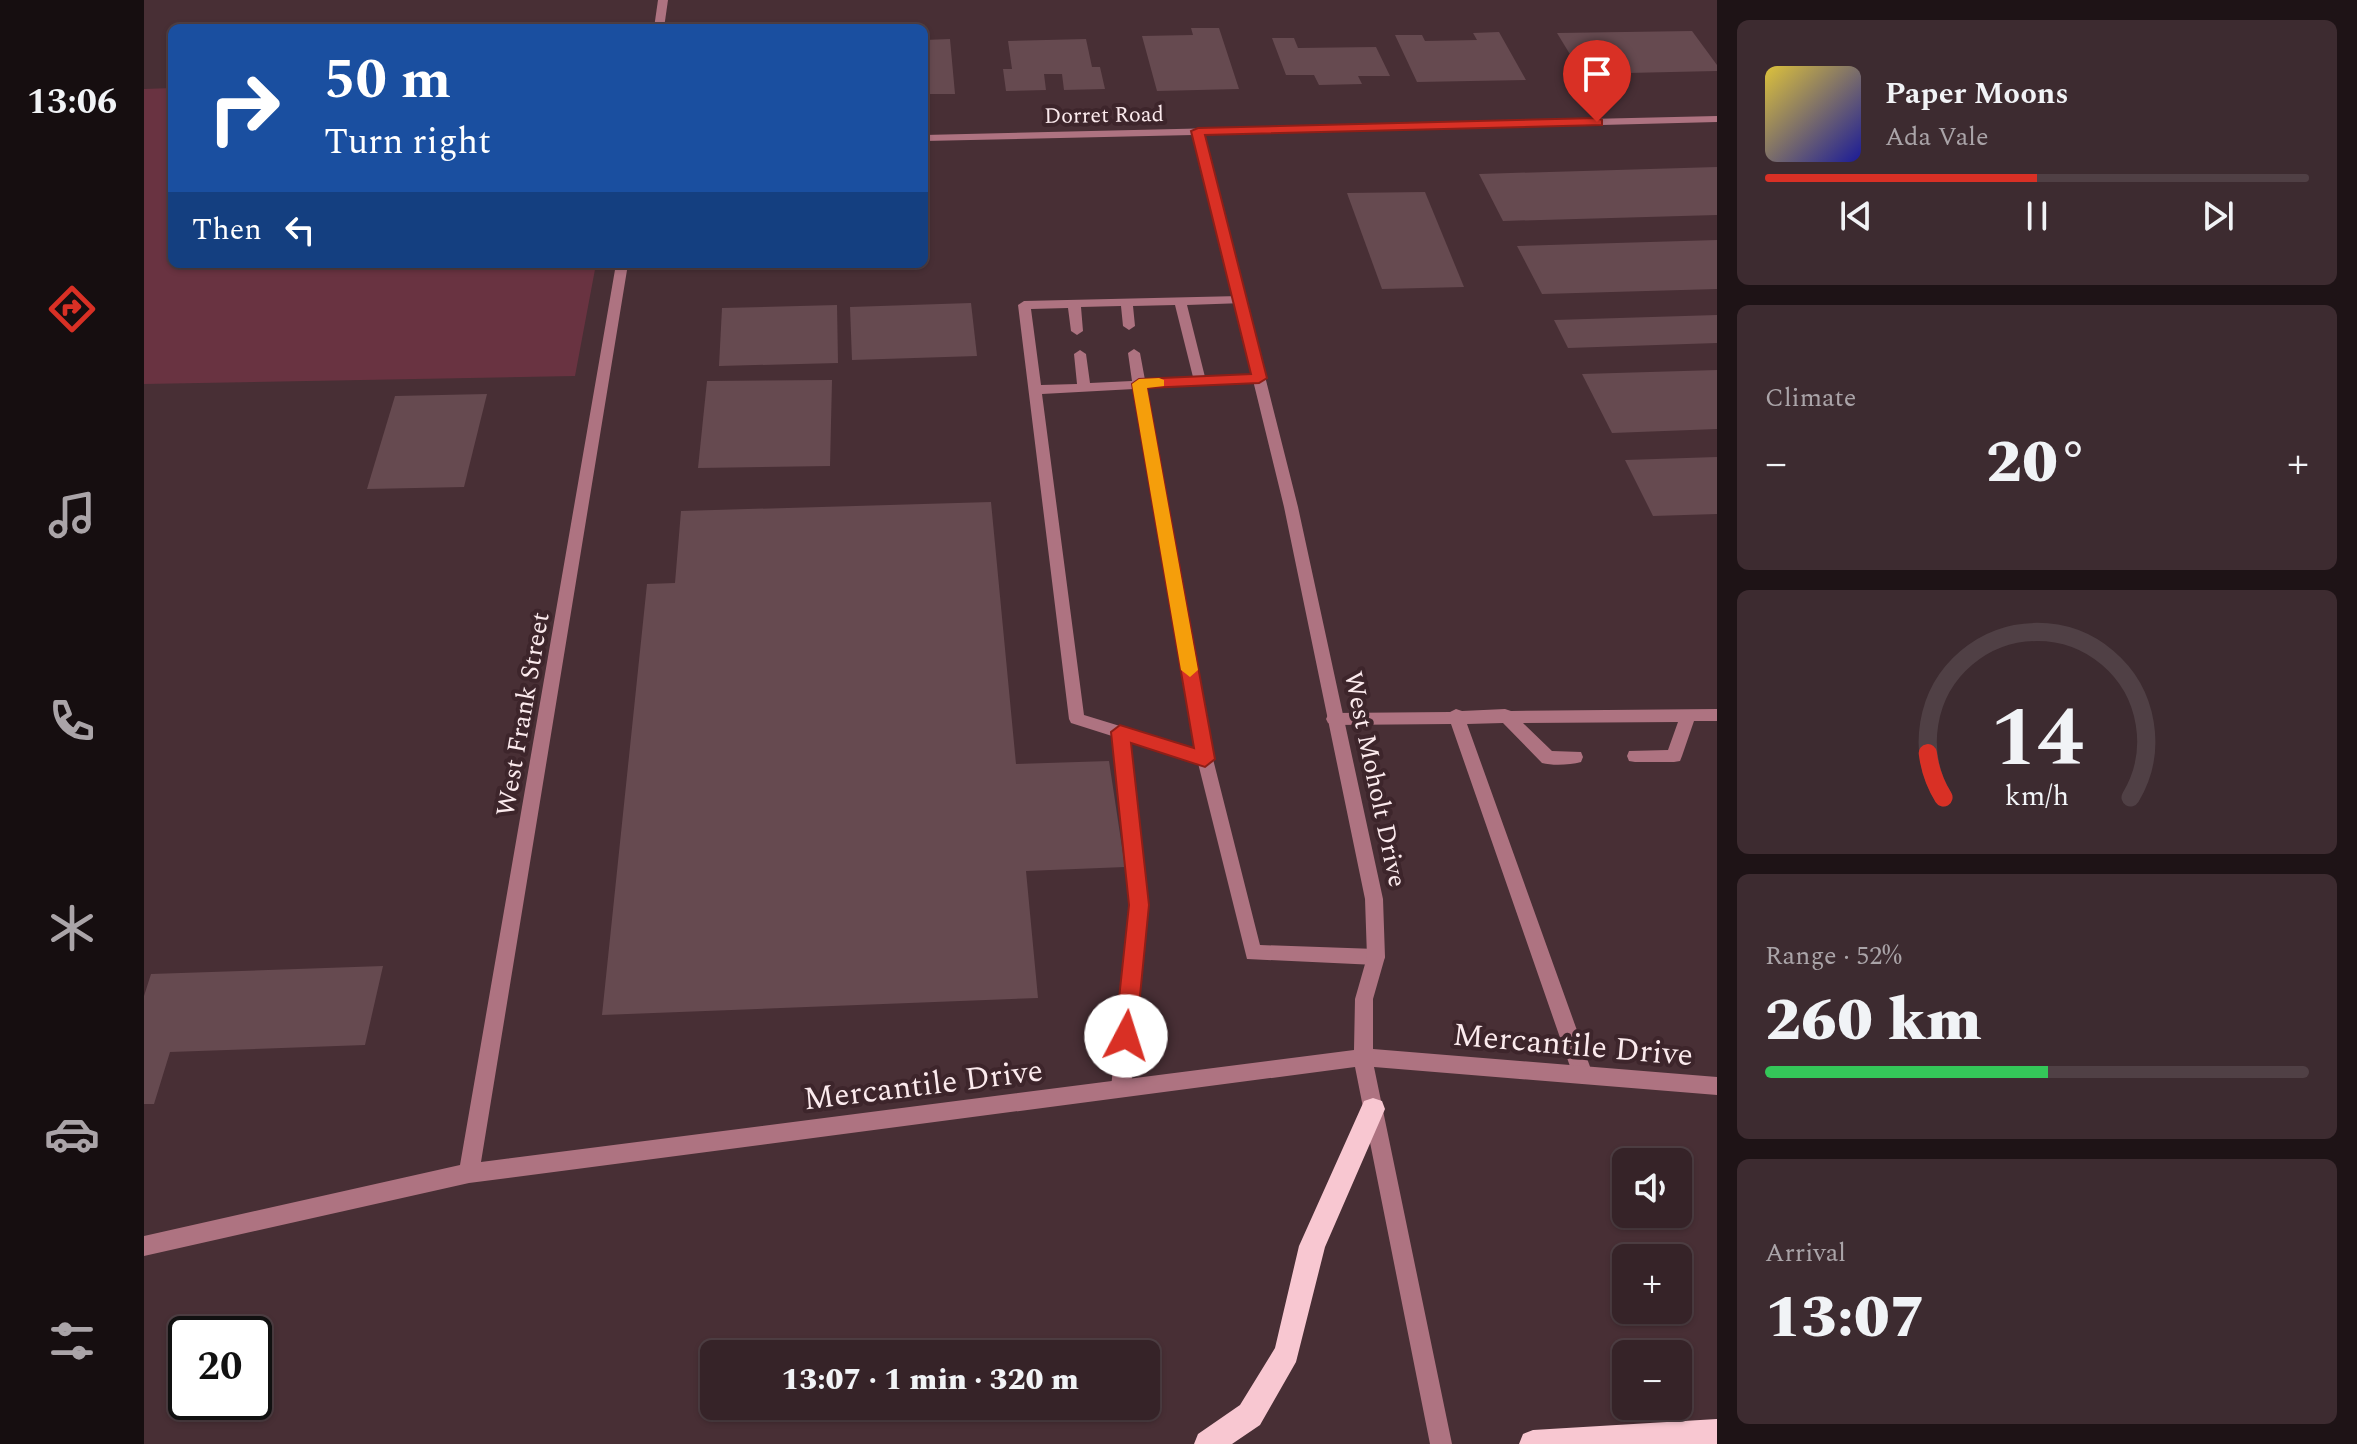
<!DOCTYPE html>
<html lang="en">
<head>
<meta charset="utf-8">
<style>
	body { margin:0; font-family:Spectral,serif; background:#3d2b30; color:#f1f3f6; height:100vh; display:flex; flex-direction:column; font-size:30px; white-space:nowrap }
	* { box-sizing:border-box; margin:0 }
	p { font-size:26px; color:#aaa4a8 }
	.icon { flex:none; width:44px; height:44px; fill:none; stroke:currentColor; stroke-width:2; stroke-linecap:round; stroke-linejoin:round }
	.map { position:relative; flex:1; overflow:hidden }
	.sheet { display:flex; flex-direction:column; gap:20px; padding:20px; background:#1e1316; width:640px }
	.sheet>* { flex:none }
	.hud { position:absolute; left:24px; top:24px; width:760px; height:244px; border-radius:12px; box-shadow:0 2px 6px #0004,0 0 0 2px #504045; background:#1a4fa0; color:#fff; overflow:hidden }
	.controls { position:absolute; left:1468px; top:1148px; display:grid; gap:16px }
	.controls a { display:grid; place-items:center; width:80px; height:80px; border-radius:12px; background:#362328; box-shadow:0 2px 6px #0004,0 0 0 2px #504045; font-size:40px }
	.speed { position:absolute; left:24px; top:1316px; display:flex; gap:16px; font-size:40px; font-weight:700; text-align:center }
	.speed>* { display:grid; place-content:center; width:104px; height:104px; border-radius:50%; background:#362328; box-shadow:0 2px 6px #0004,0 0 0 2px #504045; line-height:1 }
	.speed .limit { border:4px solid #111; border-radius:12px; background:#fff; color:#111 }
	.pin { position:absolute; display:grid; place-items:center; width:68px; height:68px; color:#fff; margin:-82px -34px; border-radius:50% 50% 50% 0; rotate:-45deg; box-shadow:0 0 8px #0007 }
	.pin .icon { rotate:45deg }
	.me { position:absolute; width:88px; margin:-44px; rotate:5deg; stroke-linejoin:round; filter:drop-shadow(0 0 6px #0008) }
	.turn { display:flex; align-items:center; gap:28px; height:168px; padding:0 24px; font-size:36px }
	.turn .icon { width:104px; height:104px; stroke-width:2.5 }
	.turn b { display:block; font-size:56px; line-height:68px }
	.then { display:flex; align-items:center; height:76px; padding:0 24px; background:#0003; gap:16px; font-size:30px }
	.big { font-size:60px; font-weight:800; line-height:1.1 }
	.sheet .widget { flex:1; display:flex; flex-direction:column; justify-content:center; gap:12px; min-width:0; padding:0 28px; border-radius:12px; background:#3d2b30 }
	.sheet .dial { align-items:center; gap:0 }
	.dial svg { height:208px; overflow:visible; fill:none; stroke:#504045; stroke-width:7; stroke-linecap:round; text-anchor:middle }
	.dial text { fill:#f1f3f6; stroke:none }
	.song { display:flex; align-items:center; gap:24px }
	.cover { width:96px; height:96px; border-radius:12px; background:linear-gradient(135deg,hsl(50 70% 55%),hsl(240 70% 35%)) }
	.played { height:8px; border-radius:4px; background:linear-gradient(90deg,#d93025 50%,#504045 50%) }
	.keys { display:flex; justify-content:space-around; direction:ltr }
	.heat { display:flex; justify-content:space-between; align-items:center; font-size:44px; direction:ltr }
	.charge { height:12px; border-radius:6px; background:linear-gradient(90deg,#34c759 52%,#504045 0) }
	.trip { position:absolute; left:556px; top:1340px; width:460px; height:80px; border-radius:12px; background:#362328; box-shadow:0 2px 6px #0004,0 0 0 2px #504045; font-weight:800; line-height:80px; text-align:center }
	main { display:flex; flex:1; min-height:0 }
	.tabs { display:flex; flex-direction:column; width:144px; justify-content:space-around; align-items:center; background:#160e10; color:#aaa4a8 }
	.tabs .icon { width:56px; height:56px }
	.tabs .on { color:#d93025 }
	.tabs b { font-size:36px; color:#f1f3f6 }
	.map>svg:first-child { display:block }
	.green { fill:#693341 }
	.building { fill:#664a50 }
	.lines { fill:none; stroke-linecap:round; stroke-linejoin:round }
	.lane { fill:#ae7381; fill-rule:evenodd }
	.street { fill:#ae7381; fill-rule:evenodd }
	.primary { fill:#f8c7d1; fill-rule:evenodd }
	.route { fill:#d93025; stroke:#8d1f18; stroke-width:2 }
	.slow { fill:#f59e0b }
	.labels { text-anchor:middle; stroke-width:8; stroke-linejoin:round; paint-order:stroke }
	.far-street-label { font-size:22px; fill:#fbeaed; stroke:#3d252b }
	.street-label { font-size:26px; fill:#fbeaed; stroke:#3d252b }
	.near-street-label { font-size:32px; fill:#fbeaed; stroke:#3d252b }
</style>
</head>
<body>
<main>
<nav class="tabs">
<b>13:06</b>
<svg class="icon on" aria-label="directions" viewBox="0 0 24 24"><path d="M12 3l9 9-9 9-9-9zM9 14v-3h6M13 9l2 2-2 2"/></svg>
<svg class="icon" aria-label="music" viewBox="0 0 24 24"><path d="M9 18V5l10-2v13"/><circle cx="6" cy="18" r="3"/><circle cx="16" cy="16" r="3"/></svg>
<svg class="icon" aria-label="phone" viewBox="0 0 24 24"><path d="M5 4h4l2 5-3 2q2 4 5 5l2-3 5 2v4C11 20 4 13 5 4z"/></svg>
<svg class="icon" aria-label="climate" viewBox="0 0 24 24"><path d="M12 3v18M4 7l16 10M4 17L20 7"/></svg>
<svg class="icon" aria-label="car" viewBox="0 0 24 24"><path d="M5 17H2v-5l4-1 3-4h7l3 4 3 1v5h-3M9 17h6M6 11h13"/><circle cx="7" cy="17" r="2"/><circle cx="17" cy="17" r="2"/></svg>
<svg class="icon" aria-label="filters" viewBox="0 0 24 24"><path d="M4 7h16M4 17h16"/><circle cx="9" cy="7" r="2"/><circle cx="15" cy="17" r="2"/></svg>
</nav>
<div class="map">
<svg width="1573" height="1444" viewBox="0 0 1573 1444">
	<rect width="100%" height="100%" fill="#482f35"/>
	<polygon class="green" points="28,88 28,264 452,264 431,376 0,384 0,89"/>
	<g class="building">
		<polygon points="1047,28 1075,28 1095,89 1013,91 998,36 1049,35"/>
		<polygon points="1548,31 1573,65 1573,71 1438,74 1413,33"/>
		<polygon points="1355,32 1382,80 1273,82 1251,35 1278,35 1281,41 1333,40 1329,33"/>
		<polygon points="1128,38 1150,38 1154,48 1232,47 1246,76 1214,76 1218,84 1175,85 1170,75 1142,75"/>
		<polygon points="806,39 811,94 780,94 780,40"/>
		<polygon points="942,39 948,67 956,67 961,89 920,90 918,74 900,74 902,90 862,91 859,69 868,69 864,41"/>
		<polygon points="1573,167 1573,215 1359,221 1335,174"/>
		<polygon points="1281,192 1320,287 1238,289 1203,193"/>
		<polygon points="1573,240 1573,289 1398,294 1373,246"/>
		<polygon points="827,303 833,356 708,360 706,307"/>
		<polygon points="693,305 694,363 575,366 578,308"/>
		<polygon points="1573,315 1573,343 1424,348 1410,320"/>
		<polygon points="1573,370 1573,429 1468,433 1438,374"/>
		<polygon points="688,380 686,466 554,468 563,381"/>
		<polygon points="343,394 320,487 223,489 251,396"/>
		<polygon points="1573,457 1573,514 1509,516 1481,460"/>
		<polygon points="847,502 872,764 965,761 981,867 882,871 894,998 458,1015 503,584 531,583 537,511"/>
		<polygon points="239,966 221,1045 26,1052 10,1104 0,1104 0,996 7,974"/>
	</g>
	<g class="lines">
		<g class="lane">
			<path d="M1096 296 1100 297V303L1043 305 1061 377 1115 374 1120 375V381L1003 388 1069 759 1116 945 1232 949 1238 951 1241 957 1238 963 1232 965 1103 959 1054 763 985 742 1004 905 987 1088 984 1094 977 1097 970 1094 967 1088 986 905 968 736 927 723 925 719 874 305 880 301ZM1031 305 1049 377 1001 380 996 353 990 349 984 353 988 381 946 383 942 354 936 350 930 354 933 384 897 385 887 309 924 308 927 331 933 335 939 331 937 307 977 306 979 326 985 330 991 326 989 306ZM990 389 1051 749 940 715 898 394Z"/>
			<path d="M1312 709 1318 711 1361 709 1367 711 1573 709V721H1550L1538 756 1536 761 1530 762H1491L1485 761 1483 756 1485 751 1524 750 1534 722 1379 723 1408 751 1437 752 1439 757 1437 762C1426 765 1409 766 1398 763L1359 723 1323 724 1449 1075 1446 1081 1439 1084 1432 1081 1429 1075 1307 724 1190 725 1184 723 1182 719 1184 715 1190 713 1306 712Z"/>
		</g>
		<g class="street">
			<polygon points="514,0 524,0 520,28 510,28"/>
			<polygon points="1573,116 1573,122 1060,135 1154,507 1239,899 1241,957 1229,999 1229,1049 1573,1077 1573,1095 1230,1067 1308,1444 1286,1444 1211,1067 325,1183 0,1256 0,1236 316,1165 472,264 484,264 337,1162 1210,1050 1211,999 1223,957 1221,899 1140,507 1049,135 780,141 780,135"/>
		</g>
		<g class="primary">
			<polygon points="1229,1098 1238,1101 1241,1109 1181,1247 1152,1362 1116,1425 1088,1444 1050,1444 1054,1434 1096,1405 1131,1348 1155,1246 1220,1101"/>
			<polygon points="1573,1419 1573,1444 1375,1444 1379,1434 1389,1430"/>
		</g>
	</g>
	<polygon class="route" points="1453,118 1458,120 1458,125 1061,135 1123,378 1115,383 1003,388 1071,759 1061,767 987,743 1005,905 992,1036 989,1043 982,1046 974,1043 971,1036 985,905 967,732 976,725 1050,748 988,384 995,379 1107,374 1047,131 1054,128"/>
	<polygon class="slow" points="1015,378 1020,380 1020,386 1003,388 1054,670 1046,677 1037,670 988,384 995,379"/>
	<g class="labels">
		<g class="far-street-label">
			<text transform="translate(960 114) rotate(-1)" y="8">Dorret Road</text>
		</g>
		<g class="street-label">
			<text transform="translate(378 714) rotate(-80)" y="9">West Frank Street</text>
			<text transform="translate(1232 779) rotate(78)" y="9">West Moholt Drive</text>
		</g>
		<g class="near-street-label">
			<text transform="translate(1429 1044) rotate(5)" y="11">Mercantile Drive</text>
			<text transform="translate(779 1084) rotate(-7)" y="11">Mercantile Drive</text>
		</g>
	</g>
</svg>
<div class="controls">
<a><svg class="icon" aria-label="sound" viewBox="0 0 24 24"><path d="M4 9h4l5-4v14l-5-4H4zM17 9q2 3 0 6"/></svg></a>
<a>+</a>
<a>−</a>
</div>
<div class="speed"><div class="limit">20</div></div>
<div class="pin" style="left:1453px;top:122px;background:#d93025"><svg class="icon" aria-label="arrive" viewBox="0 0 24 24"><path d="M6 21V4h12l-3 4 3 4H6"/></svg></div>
<svg class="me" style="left:982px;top:1036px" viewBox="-20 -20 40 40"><circle r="19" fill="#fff"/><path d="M0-13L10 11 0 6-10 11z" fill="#d93025"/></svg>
<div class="trip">13:07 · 1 min · 320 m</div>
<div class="hud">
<div class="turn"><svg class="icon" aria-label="right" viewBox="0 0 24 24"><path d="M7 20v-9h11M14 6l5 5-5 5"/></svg><div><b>50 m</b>Turn right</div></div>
<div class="then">Then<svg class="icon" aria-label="left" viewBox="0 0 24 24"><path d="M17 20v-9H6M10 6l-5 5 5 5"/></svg></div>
</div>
</div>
<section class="sheet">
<div class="widget">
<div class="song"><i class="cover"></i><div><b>Paper Moons</b><p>Ada Vale</p></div></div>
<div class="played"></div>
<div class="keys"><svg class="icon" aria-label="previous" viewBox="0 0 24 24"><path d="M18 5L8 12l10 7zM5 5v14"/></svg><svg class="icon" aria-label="pause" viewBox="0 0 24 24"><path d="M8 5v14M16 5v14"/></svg><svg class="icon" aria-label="next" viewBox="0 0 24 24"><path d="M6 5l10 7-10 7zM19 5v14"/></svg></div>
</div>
<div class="widget"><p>Climate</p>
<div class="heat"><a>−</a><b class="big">20°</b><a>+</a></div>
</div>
<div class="widget dial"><svg viewBox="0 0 100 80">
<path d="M14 69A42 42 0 1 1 86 69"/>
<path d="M14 69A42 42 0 0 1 8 52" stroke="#d93025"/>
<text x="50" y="56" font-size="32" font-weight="700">14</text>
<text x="50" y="72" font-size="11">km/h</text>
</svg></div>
<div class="widget"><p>Range · 52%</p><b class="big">260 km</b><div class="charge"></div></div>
<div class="widget"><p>Arrival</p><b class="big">13:07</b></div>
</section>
</main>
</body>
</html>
